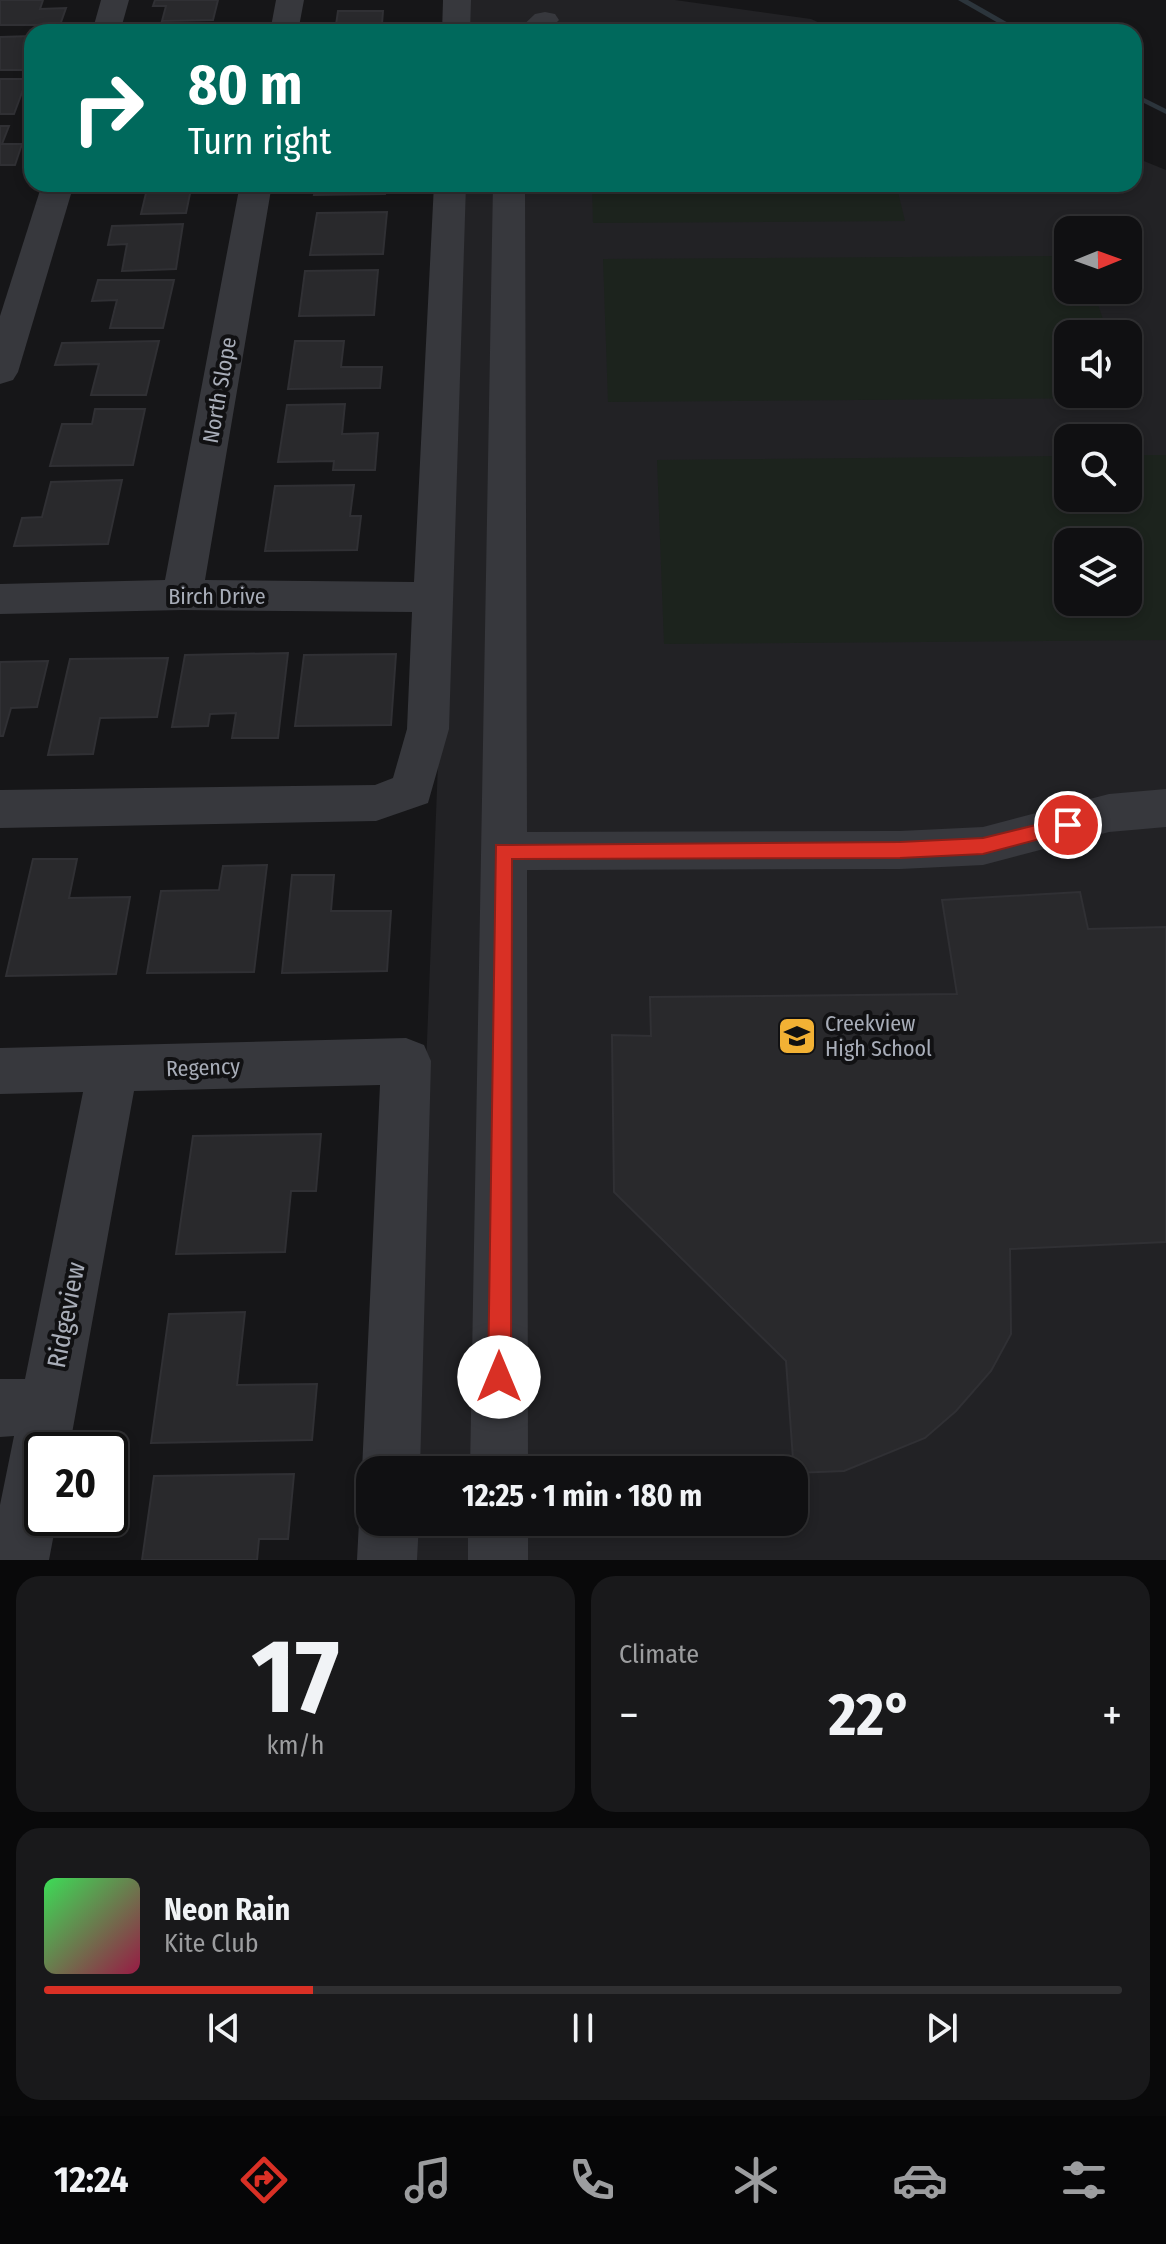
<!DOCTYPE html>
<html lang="en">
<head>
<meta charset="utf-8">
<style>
	body { margin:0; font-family:"Fira Sans Condensed",sans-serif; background:#19191b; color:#f1f3f6; height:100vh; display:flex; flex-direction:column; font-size:30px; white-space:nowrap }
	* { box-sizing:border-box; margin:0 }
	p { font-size:26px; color:#9c9d9f }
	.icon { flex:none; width:44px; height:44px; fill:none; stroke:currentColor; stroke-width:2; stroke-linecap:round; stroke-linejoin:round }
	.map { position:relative; height:1560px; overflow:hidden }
	.side { display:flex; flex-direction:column; gap:16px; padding:16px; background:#09090a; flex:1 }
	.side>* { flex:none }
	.guide { position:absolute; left:24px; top:24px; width:1118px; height:168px; border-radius:24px; box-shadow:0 4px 12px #0003,0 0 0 2px #303032; background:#00695c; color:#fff; overflow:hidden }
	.needle { width:52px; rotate:89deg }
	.fabs { position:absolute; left:1054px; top:216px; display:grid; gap:16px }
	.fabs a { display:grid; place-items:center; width:88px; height:88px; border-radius:16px; background:#101012; box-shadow:0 4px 12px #0003,0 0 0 2px #303032; font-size:40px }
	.speed { position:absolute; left:24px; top:1432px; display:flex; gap:16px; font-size:40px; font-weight:700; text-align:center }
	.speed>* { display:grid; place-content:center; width:104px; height:104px; border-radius:50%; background:#101012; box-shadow:0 4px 12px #0003,0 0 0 2px #303032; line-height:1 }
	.speed .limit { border:4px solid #111; border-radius:12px; background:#fff; color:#111 }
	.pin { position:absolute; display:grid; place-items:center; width:68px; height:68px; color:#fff; margin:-34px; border:4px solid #fff; border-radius:50%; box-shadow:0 2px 8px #0007 }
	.me { position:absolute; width:88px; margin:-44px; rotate:0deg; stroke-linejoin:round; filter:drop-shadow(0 0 6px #0008) }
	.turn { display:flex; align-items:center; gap:28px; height:168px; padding:0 32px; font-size:36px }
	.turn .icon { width:104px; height:104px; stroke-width:2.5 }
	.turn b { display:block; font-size:56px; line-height:68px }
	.big { font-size:60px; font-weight:700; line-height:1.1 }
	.side .widget { flex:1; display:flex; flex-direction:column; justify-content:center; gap:12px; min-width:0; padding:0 28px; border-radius:24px; background:#19191b }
	.side .dial { align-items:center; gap:0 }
	.dial b { font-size:104px; line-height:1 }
	.song { display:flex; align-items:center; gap:24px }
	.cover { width:96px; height:96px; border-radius:12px; background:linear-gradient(135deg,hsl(130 70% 55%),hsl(340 70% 35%)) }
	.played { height:8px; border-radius:4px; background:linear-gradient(90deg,#d93025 25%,#303032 25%) }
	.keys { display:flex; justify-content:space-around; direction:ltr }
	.heat { display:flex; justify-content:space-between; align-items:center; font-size:44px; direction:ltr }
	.side .tiles { flex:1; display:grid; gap:16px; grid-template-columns:1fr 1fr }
	.widget:last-child { grid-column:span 2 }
	.trip { position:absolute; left:356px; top:1456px; width:452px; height:80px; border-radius:24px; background:#101012; box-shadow:0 4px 12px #0003,0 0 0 2px #303032; font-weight:700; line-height:80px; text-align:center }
	.tab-bar { display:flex; height:128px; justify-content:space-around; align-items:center; background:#060607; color:#9c9d9f }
	.tab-bar .icon { width:56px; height:56px }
	.tab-bar .current { color:#d93025 }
	.tab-bar b { font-size:36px; color:#f1f3f6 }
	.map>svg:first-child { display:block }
	.built { fill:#222225; fill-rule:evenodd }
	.green { fill:#1c231d; fill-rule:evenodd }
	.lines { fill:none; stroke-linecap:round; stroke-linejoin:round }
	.stream { fill:#2c353c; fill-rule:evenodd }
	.building { fill:#29292c; stroke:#303034; stroke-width:2 }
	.minor { fill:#37383d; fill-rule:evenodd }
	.route { fill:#d93025; stroke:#8d1f18; stroke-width:2 }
	.labels { text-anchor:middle; stroke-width:8; stroke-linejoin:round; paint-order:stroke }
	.street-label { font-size:22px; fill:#a8adb8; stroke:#111113 }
	.poi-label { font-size:22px; fill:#a8adb8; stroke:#111113; text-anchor:start }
	.near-street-label { font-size:26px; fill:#a8adb8; stroke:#111113 }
</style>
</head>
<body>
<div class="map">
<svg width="1166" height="1560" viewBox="0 0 1166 1560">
	<rect width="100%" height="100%" fill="#161618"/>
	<g class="built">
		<polygon points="469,0 675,0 811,19 840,32 467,32"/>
		<path d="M1134 157 1166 170V1560H407L408 1522H794V1470H410L461 184H1134ZM1068 230H1128V290H1068ZM1068 334H1128V394H1068ZM1068 438H1128V498H1068ZM1068 542H1128V602H1068Z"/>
	</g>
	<g class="green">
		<polygon points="592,184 896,184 905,221 593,223"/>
		<polygon points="1068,256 1068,290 1093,290 1108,334 1068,334 1068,394 1128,393 1130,398 608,402 603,259"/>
		<path d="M1128 455H1166V640L664 644 657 460 1068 456V498H1128ZM1128 542V602H1068V542Z"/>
	</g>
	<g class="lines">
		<g class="stream">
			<polygon points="958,0 968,0 1024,32 1014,32"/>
			<polygon points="1134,93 1166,109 1166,114 1134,98"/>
		</g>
	</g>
	<g class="building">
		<polygon points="0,0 43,0 40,9 66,8 60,25 0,25"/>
		<polygon points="155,0 218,0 213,20 162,21 166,6 153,6"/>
		<polygon points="338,11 383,11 382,24 410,24 409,32 335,32"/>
		<polygon points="32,36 32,70 0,70 0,37"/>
		<polygon points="0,79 27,79 14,114 0,114"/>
		<polygon points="0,126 9,126 2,144 22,144 15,165 0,165"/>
		<polygon points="107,184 192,184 186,213 141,214 147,189 105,189"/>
		<polygon points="316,184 386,184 385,194 314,195"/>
		<polygon points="387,212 383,254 310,255 317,213"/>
		<polygon points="183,224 176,269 122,271 127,244 108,245 112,226"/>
		<polygon points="378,270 374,315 299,316 305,271"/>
		<polygon points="98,280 174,280 163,328 110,328 117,300 92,301"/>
		<polygon points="159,341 146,395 91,395 99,364 55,365 62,343"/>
		<polygon points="295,341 344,341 341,367 382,367 380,388 288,389"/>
		<polygon points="345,404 342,434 378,433 375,470 333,470 334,461 278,462 287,405"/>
		<polygon points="95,409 145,409 133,465 50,466 62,424 92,424"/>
		<polygon points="122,480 108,544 14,546 22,518 42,517 51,482"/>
		<polygon points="354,485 350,516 361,516 357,550 265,551 275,486"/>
		<polygon points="288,653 278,738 232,738 236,713 210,714 208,726 172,727 185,655"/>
		<polygon points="396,654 391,725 295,726 304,655"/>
		<polygon points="168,658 157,717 100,718 93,754 48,755 70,659"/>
		<polygon points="48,661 37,707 11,708 3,736 0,736 0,662"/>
		<polygon points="33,859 77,859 69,898 130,897 116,974 6,976"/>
		<polygon points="267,865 254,972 147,973 161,891 219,890 223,866"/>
		<polygon points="292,875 334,875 331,911 391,911 387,971 282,973"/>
		<polygon points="1080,892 1088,929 1166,927 1166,1242 1010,1249 1011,1334 991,1371 956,1411 925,1438 844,1471 794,1473 786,1361 614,1192 612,1035 651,1036 650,997 957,994 942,900"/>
		<polygon points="321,1134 316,1191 291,1191 285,1252 176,1254 193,1136"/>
		<polygon points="245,1312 237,1385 317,1384 312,1440 151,1443 169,1314"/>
		<polygon points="294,1474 288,1539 259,1539 257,1560 142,1560 154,1476"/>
	</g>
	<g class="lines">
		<g class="minor">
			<polygon points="101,0 129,0 120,32 92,32"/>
			<polygon points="276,0 304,0 298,32 270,32"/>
			<polygon points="443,0 471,0 470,32 442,32"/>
			<polygon points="545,12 555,14 559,20 547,32 516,32 535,14"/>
			<polygon points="42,184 74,184 18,372 13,380 0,384 0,316"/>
			<polygon points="240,184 272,184 205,580 414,582 434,184 466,184 449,729 428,803 376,821 0,828 0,790 375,785 393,778 407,729 412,612 182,610 0,614 0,584 165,580"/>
			<polygon points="493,184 525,184 527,832 900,831 983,827 1109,794 1166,789 1166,827 1109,832 983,865 900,869 527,870 528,1470 470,1470"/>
			<polygon points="406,1038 424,1045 431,1061 420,1470 370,1470 370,1490 362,1470 380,1085 134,1091 69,1450 42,1450 42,1518 57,1518 49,1560 0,1560 0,1505 14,1436 0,1437 0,1379 25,1379 83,1092 0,1094 0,1048"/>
			<polygon points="370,1500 370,1522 419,1522 417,1560 357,1560 359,1522"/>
			<rect x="468" y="1522" width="60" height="38"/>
		</g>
	</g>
	<polygon class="route" points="1068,817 1077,825 1074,830 983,854 900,858 512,859 511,1377 508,1385 499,1389 491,1385 488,1377 496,845 900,842 983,838"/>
	<defs>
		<symbol id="school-square" viewBox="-11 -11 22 22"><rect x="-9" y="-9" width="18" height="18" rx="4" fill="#f2b134" stroke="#111113"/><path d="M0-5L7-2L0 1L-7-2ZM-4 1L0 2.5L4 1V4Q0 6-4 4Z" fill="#111"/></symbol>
	</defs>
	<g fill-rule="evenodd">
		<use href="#school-square" x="775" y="1014" width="44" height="44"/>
	</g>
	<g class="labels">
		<g class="street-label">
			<text transform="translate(219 390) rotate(-80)" y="8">North Slope</text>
			<text x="217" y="604">Birch Drive</text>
			<text transform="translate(203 1067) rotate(-2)" y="8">Regency</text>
		</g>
		<g class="poi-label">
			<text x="825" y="1031">Creekview<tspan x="825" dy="25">High School</tspan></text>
		</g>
		<g class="near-street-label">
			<text transform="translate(66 1315) rotate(-79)" y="9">Ridgeview</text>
		</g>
	</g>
</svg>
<div class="fabs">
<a><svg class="needle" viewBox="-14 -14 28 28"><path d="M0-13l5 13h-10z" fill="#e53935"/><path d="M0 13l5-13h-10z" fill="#9c9d9f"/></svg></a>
<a><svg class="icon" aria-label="sound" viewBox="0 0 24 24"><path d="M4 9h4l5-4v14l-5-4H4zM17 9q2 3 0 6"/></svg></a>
<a><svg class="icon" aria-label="search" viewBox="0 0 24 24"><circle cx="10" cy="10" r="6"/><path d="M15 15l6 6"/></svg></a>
<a><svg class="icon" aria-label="layers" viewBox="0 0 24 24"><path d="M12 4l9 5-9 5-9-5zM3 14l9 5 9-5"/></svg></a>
</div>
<div class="speed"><div class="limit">20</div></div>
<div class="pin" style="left:1068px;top:825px;background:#d93025"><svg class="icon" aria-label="arrive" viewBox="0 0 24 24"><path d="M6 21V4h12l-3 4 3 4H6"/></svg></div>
<svg class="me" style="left:499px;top:1377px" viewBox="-20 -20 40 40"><circle r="19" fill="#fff"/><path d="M0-13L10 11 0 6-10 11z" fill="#d93025"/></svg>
<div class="trip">12:25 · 1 min · 180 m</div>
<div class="guide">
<div class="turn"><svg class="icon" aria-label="right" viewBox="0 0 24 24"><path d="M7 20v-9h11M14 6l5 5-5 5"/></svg><div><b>80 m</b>Turn right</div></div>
</div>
</div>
<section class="side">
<div class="tiles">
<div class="widget dial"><b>17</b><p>km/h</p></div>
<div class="widget"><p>Climate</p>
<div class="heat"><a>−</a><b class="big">22°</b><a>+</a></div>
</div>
<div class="widget">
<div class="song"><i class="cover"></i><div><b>Neon Rain</b><p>Kite Club</p></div></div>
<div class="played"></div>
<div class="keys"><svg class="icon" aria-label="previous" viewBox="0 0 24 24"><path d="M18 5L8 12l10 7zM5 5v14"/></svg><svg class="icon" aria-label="pause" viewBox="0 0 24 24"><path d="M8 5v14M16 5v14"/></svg><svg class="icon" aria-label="next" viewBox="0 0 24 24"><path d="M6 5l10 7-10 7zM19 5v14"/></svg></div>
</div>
</div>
</section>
<nav class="tab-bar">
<b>12:24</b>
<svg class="icon current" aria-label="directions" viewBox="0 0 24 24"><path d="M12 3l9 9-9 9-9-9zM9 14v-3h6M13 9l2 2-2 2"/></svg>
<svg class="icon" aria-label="music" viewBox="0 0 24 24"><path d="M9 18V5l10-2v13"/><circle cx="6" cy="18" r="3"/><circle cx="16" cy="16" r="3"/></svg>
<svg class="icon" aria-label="phone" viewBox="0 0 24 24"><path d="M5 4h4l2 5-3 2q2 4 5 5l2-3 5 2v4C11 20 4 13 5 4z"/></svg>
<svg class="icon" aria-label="climate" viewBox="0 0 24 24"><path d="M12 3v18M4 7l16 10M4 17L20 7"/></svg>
<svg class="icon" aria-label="car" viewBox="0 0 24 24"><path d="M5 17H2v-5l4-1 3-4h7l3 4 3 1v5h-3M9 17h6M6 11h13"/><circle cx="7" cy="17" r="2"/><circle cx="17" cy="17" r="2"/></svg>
<svg class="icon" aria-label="filters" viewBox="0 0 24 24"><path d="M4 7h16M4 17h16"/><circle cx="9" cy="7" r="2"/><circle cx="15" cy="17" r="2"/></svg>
</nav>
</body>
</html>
